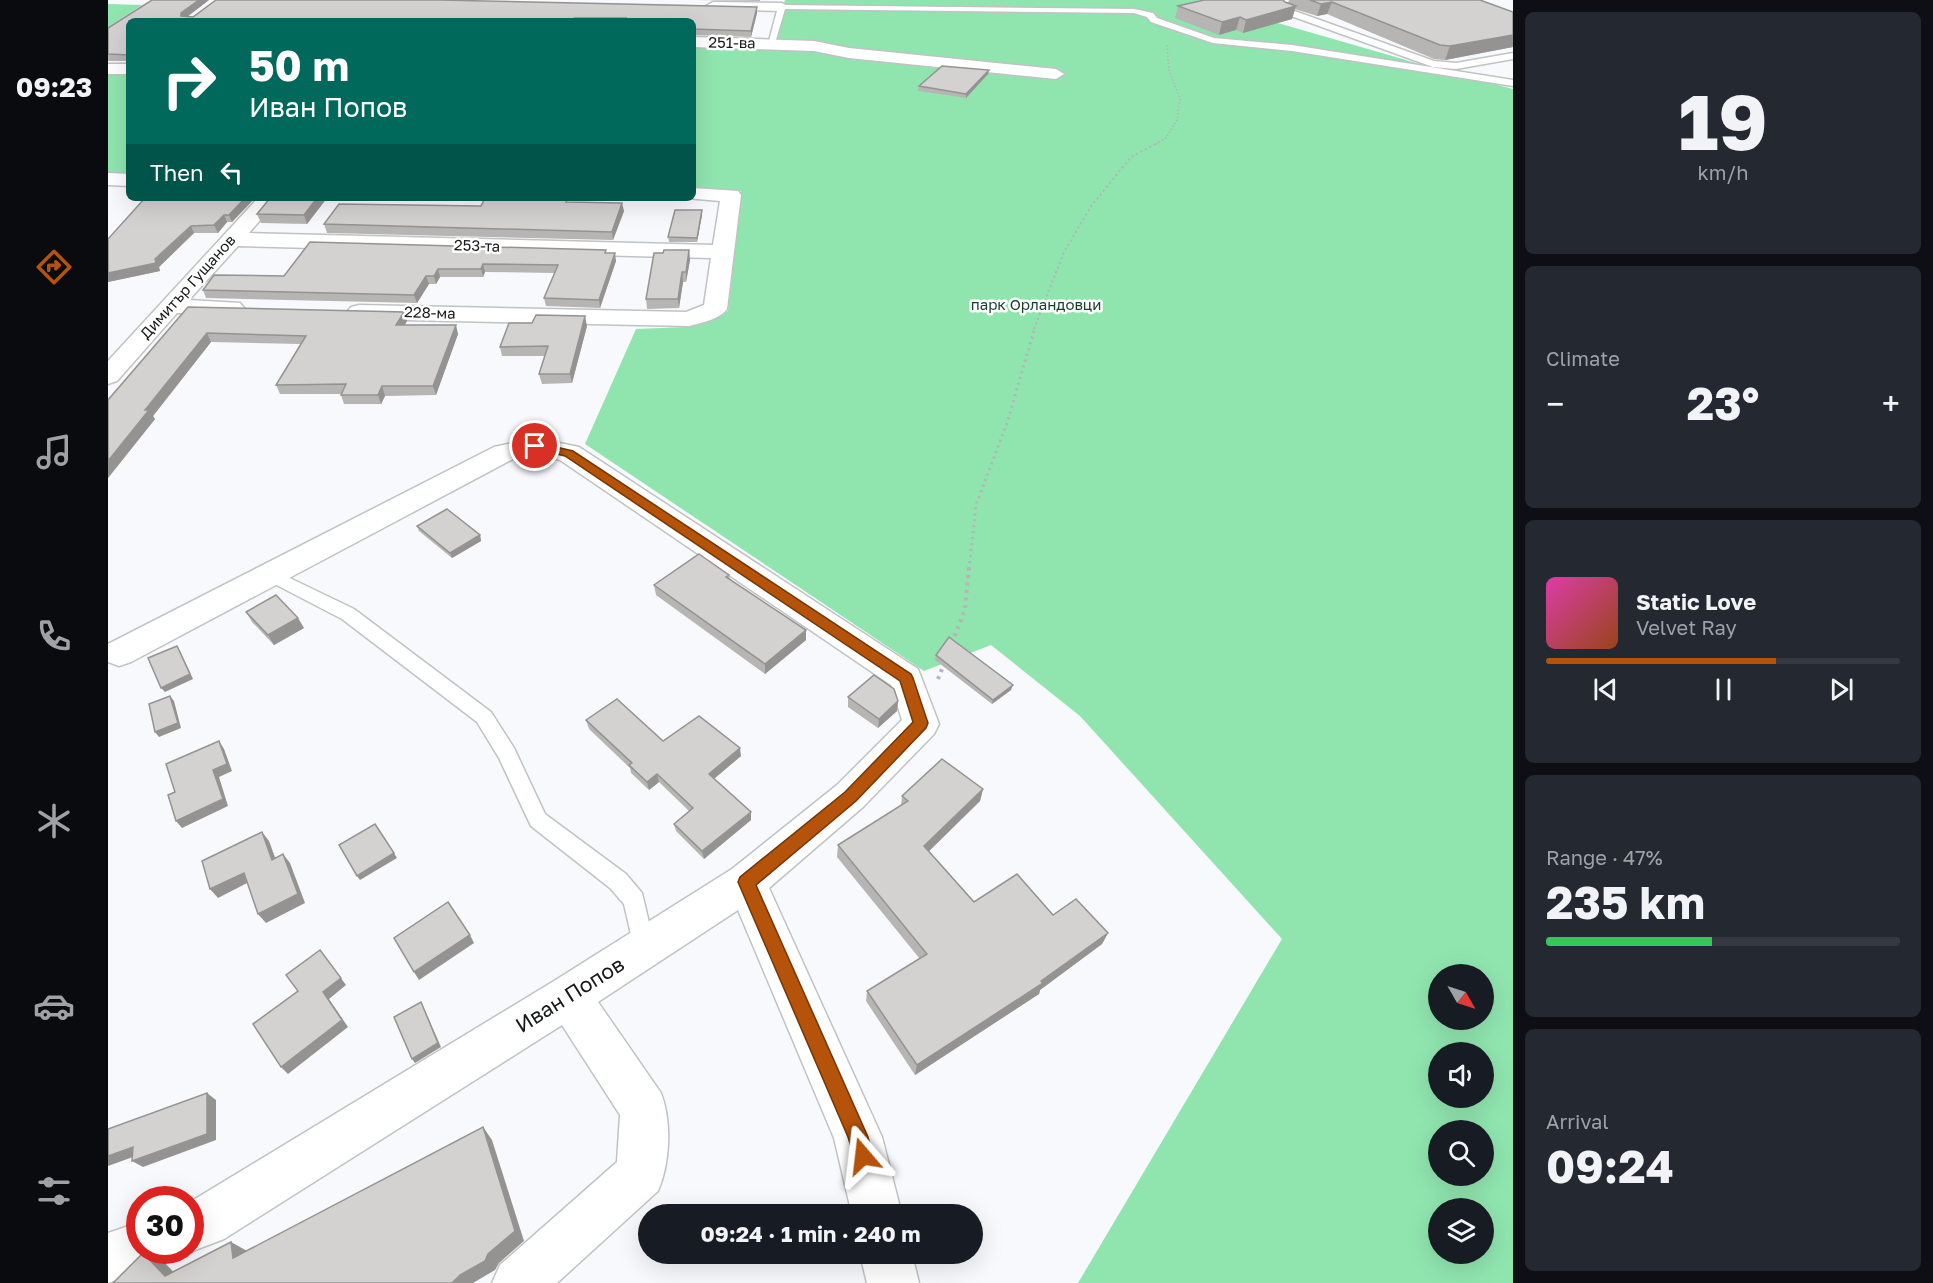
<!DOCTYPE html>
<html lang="en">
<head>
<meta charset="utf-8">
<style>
	body { margin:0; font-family:"Golos Text",sans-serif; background:#242831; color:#f1f3f6; height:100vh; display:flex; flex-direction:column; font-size:22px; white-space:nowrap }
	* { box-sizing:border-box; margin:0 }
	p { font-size:20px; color:#9ea1a6 }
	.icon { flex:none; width:33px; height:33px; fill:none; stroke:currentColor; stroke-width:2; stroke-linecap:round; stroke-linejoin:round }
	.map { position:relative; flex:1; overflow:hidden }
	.details { display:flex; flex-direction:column; gap:12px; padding:12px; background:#0d0f14; width:420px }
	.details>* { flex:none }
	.banner { position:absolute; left:18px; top:18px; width:570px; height:183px; border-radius:9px; box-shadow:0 6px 24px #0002; background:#00695c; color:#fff; overflow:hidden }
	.needle { width:39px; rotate:129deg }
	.controls { position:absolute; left:1320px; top:964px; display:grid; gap:12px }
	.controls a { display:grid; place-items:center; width:66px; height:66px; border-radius:50%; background:#171b24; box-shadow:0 6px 24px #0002; font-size:30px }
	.speed { position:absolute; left:18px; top:1186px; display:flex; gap:12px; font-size:30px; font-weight:700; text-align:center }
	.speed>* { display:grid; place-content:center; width:78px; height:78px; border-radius:50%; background:#171b24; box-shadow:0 6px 24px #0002; line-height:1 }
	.speed .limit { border:9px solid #d22; background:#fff; color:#111 }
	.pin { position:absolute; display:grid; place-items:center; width:51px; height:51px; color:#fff; margin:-26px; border:3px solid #fff; border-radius:50%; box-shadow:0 2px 6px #0007 }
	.me { position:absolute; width:66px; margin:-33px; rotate:343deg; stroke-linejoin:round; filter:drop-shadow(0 0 4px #0008) }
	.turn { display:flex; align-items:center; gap:21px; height:126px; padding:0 24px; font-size:27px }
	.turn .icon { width:78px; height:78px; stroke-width:2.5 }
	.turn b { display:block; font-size:42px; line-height:51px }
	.then { display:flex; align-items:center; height:57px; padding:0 24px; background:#0003; gap:12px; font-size:22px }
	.big { font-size:45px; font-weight:700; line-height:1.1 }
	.details .widget { flex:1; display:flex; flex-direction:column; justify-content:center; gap:9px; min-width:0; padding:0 21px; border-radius:9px; background:#242831 }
	.details .dial { align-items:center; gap:0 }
	.dial b { font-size:78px; line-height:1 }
	.song { display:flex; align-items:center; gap:18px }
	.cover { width:72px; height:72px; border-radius:9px; background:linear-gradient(135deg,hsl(320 70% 55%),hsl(20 70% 35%)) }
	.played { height:6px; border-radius:3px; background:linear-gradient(90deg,#b45309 65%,#363941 65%) }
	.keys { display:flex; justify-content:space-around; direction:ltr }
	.heat { display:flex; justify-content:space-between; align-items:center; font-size:33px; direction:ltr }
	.charge { height:9px; border-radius:4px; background:linear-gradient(90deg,#34c759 47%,#363941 0) }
	.trip { position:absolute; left:530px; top:1204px; width:345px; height:60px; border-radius:30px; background:#171b24; box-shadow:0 6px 24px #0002; font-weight:700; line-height:60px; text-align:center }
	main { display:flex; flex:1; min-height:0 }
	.menu { display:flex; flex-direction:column; width:108px; justify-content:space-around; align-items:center; background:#090b0e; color:#9ea1a6 }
	.menu .icon { width:42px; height:42px }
	.menu .current { color:#b45309 }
	.menu b { font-size:27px; color:#f1f3f6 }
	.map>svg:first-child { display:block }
	.green { fill:#90e5af; fill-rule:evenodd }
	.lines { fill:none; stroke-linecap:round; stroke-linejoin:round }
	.lane-casing { stroke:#c0c2c4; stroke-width:3 }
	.street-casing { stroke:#c0c2c4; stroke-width:3 }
	.path-far3 { stroke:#b4b5b7; stroke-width:1.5; stroke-dasharray:1.5 2; stroke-linecap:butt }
	.path-far2 { stroke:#b4b5b7; stroke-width:2; stroke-dasharray:2 3; stroke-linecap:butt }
	.path-far1 { stroke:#b4b5b7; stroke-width:3; stroke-dasharray:2 4; stroke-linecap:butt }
	.path { stroke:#b4b5b7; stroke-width:4; stroke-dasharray:3 4.5; stroke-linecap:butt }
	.lane { fill:#fff; fill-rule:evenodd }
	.street { fill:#fff; fill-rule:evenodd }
	.wall { fill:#b6b5b3 }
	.shaded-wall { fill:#949392 }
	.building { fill:#d4d2d0; stroke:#949392; stroke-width:1.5 }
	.route { fill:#b45309; stroke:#753606; stroke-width:1.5 }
	.labels { text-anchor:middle; stroke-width:5; stroke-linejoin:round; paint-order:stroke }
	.far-street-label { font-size:15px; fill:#171818; stroke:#fff }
	.far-park-label { font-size:15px; fill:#184129; stroke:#fff }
	.near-street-label { font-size:21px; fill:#171818; stroke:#fff }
</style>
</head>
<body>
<main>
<nav class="menu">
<b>09:23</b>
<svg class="icon current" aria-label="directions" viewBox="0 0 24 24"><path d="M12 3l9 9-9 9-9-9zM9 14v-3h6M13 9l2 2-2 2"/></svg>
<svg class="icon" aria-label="music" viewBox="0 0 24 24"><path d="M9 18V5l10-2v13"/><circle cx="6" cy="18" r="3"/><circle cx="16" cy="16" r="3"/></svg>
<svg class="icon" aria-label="phone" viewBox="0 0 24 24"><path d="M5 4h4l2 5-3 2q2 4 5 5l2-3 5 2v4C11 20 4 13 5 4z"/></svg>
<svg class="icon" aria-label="climate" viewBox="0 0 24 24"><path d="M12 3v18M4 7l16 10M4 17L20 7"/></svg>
<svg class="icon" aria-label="car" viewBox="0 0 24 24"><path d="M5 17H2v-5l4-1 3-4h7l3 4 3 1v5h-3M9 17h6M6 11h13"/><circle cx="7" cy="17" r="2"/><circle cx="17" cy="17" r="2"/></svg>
<svg class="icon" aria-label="filters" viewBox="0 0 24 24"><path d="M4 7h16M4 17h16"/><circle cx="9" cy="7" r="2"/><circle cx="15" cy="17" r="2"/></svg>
</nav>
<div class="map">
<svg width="1405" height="1283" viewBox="0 0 1405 1283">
	<rect width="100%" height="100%" fill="#f7f9fc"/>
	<g class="green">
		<path d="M677 0H1090L1343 73 1405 89V1283H970L1174 939 972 716 883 645 816 671 477 444 528 329 578 327 620 311 633 191 585 189V42L662 43ZM1330 975H1376V1020H1330ZM1330 1053H1376V1098H1330ZM1330 1131H1376V1176H1330ZM1330 1209H1376V1254H1330Z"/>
		<polygon points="0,4 34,5 0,27"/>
		<rect x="0" y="72" width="21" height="103"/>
	</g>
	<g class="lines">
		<defs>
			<g id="lane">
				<polygon points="1175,0 1186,0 1175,5 1181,9 1326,61 1348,63 1405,53 1405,59 1348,69 1325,67 1175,13 1165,5"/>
				<polygon points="674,5 1026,9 1045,13 1049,18 1106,38 1184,45 1405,80 1405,86 1184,51 1105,43 1043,22 1039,17 1026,13 677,9 667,43 660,45 670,7"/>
				<polygon points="163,569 246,609 383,712 406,748 437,814 518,874 534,893 547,948 544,956 536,959 528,956 516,904 502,888 423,826 391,758 369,722 234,619 157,579 155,575 157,571"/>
			</g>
			<g id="street">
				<polygon points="605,2 674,3 681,7 674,11 600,9 598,6"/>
				<polygon points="585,37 706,41 741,48 948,69 956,74 948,79 741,58 706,51 585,47"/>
				<rect x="0" y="64" width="21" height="10"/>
				<polygon points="0,173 21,174 21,186 0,185"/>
				<path d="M585 188 630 191 633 195 619 309C612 319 593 323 581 326L251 319 243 317 239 312 243 307 251 305 578 312 596 305 603 258 130 246 81 300 132 303 136 308 132 313 124 315 69 313 9 381 0 384V361L150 198H171L141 233 605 245 612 201 578 198H585Z"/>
				<path d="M427 438 471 447 810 669 831 724 826 734 755 807 661 888 774 1137 794 1215H744L726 1138 630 910 490 1002 553 1093C564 1122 562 1163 550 1191L449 1283H384L392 1265 509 1162 512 1115 454 1025 116 1239 82 1252 79 1251H82V1202L446 981 624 869 729 785 794 720 783 685 452 460 427 454 405 459 23 662 11 666 0 662V644L386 447Z"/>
				<polygon points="32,1222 32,1251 56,1251 50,1265 0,1283 0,1233"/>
				<polygon points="752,1254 804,1254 811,1283 759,1283"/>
			</g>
		</defs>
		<use href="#lane" class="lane-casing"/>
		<use href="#street" class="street-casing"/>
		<polyline class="path-far3" points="1048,144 1058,138 1069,120 1072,99 1061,70 1059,45"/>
		<polyline class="path-far2" points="926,329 956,252 984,205 1023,157 1051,142"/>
		<polyline class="path-far1" points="861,569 868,505 900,420 927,327"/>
		<g class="path">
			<polyline points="844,643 857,609 861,567"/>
			<polyline points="830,679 836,664"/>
		</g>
		<use href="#lane" class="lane"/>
		<use href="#street" class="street"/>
	</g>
	<g class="wall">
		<polygon points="44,0 101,0 79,17 649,13 643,37 585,35 585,21 21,21 21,61 0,61 0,28"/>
		<polygon points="588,0 652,0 652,1"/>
		<polygon points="1181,0 1372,0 1405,12 1405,47 1337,60 1326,59 1219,14 1209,16 1187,9 1184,19 1135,33 1128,30 1111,35 1067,18 1070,6 1177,2 1180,3"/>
		<polygon points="881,70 880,74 858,98 810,91 811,86"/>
		<polygon points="37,198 147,198 124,222 119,222 110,233 86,233 51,267 52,271 0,282 0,239"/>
		<polygon points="162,198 219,198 199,224 153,223 149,214"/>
		<polygon points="462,202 516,211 505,240 219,233 216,224 373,206"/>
		<polygon points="594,215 589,242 561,242 560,237"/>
		<polygon points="581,250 582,260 578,282 575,282 571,308 539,309 538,299 555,253"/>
		<polygon points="498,253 508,261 492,308 438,306 436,298 447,273 377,272 375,277 332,277 328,284 321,284 309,303 98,298 95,290 176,276"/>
		<polygon points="80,307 299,321 297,325 350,334 328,395 277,396 273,404 236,404 233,395 233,394 172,394 168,385 192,344 103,342 45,416 47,419 0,478"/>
		<polygon points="424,323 479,326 464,383 434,384 431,374 437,356 394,356 392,347"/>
		<polygon points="309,526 372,535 373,541 344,558 311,531"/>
		<polygon points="621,575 622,579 698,640 657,674 548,595 546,585"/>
		<polygon points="138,612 196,628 166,645 144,622"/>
		<polygon points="828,655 903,690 884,704 827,660"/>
		<polygon points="740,697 790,701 789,711 770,728 740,707"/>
		<polygon points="478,720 555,741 633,756 606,779 643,812 643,820 596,859 568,831 566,824 581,811 551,782 541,790 523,773 522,768 481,729"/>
		<polygon points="875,789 872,801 821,851 866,902 945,915 1000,933 994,944 932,990 931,994 807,1075 758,1001 759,991 812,959 729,857 730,845 793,806 794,796"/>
	</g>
	<g class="shaded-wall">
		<polygon points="91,0 101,0 76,19 73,16 73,13"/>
		<polygon points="1224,2 1219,14 1209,16 1213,4"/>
		<polygon points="1188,6 1184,19 1135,33 1138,20"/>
		<polygon points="649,7 649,13 643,37 643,31"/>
		<polygon points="1132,17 1128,30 1111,35 1114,22"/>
		<polygon points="1405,35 1405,47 1337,60 1342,46"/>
		<polygon points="881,70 880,74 858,98 858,94"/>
		<polygon points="137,198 147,198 124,222 121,215"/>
		<polygon points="209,198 219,198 199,224 196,215"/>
		<polygon points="514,203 516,211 505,240 504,232"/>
		<polygon points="594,210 594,215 589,242 589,238"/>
		<polygon points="116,215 119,222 110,233 106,225"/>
		<polygon points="83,226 86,233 51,267 52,271 0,282 0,273 47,259"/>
		<polygon points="581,250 582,260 578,282 578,272"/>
		<polygon points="507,253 508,261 492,308 491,300"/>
		<polygon points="375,264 377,272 375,277 373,269"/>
		<polygon points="330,269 332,277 328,284 326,276"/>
		<polygon points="574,272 575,282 571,308 570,299"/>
		<polygon points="318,276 321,284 309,303 306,295"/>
		<polygon points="296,312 299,321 291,334 288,325"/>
		<polygon points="477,316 479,326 464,383 462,374"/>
		<polygon points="348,325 350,334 328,395 325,386"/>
		<polygon points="99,333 103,342 45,416 47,419 0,478 0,461 37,410"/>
		<polygon points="274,386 277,396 273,404 270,395"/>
		<polygon points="372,535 373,541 344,558 342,553"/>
		<polygon points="190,618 196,628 166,645 160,635"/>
		<polygon points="698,630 698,640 657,674 657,664"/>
		<polygon points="69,646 72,651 85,679 57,692 53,688"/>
		<polygon points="905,685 903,690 884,704 885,700"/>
		<polygon points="62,696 66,701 73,728 51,737 47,732"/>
		<polygon points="790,701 789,711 770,728 771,719"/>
		<polygon points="111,741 116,749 124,771 111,777 120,806 74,828 68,821 105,770"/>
		<polygon points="632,748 633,756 602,782 601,774"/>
		<polygon points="549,774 551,782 541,790 539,782"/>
		<polygon points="875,789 872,801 814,858 816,846"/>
		<polygon points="643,812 643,820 596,859 594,851"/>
		<polygon points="154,832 161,841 171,868 164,860"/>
		<polygon points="286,853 289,858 252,880 249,876"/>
		<polygon points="175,854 182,863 197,903 158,923 150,914"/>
		<polygon points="136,873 143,881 110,898 102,889"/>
		<polygon points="1000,933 994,944 932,990 931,994 807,1075 809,1065 933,981"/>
		<polygon points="362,935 366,943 311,980 306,972"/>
		<polygon points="212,950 238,985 221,999 240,1027 180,1074 173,1067 215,992"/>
		<polygon points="313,1002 315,1006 333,1047 307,1063 304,1059"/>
		<polygon points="99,1093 108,1100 108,1140 35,1167 24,1161"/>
		<polygon points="375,1127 384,1140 416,1241 391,1263 387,1270 365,1283 344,1283"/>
		<polygon points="25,1147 36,1153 0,1166 0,1156"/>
		<polygon points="123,1242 141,1252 125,1258"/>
		<polygon points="35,1253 56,1262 76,1283 57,1276"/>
	</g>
	<g class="building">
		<polygon points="44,0 91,0 73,13 73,16 85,17 108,0 331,0 649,7 643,31 585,29 585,21 516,21 518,18 466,18 464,21 21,21 21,55 0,54 0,28"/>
		<polygon points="1096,0 1175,0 1177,2 1188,6 1138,20 1132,17 1114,22 1070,6"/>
		<polygon points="1202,0 1372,0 1405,12 1405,35 1342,46 1332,45 1224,2 1213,4"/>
		<polygon points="834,66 881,70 858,94 811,86"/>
		<polygon points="37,198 137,198 121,215 116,215 106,225 83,226 47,259 48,263 0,273 0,239"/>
		<polygon points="162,198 209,198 196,215 149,214"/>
		<polygon points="377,198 460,198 458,202 514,203 504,232 216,224 231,204 373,206"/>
		<polygon points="567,210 594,210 589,238 560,237"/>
		<polygon points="202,242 498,250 497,253 507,253 491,300 436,298 450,265 375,264 373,269 330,269 326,276 318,276 306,295 95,290 106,275 176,276"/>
		<polygon points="556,250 581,250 578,272 574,272 570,299 538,299 546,253 555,253"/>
		<polygon points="80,307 296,312 288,325 348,325 325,386 274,386 270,395 233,395 238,384 168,385 198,336 99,333 37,410 41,410 0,461 0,400"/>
		<polygon points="428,315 477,316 462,374 431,374 440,346 392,347 401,323 424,323"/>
		<polygon points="339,509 372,535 342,553 309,526"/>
		<polygon points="591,554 621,575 618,577 698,630 657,664 546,585"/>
		<polygon points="168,595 190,618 160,635 138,612"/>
		<polygon points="841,637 905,685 885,700 828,655"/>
		<polygon points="69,646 82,674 53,688 40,658"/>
		<polygon points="766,675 786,689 790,701 771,719 740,697"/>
		<polygon points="62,696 70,723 47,732 41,704"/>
		<polygon points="509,699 555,741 591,716 632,748 601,774 643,812 594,851 566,824 585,808 549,774 539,782 521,765 524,763 478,720"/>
		<polygon points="111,741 119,764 105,770 115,799 68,821 60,795 67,792 58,764"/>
		<polygon points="834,759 875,789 816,846 866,902 909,874 945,915 968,899 1000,933 933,981 935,983 809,1065 759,991 819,954 730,845 800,801 794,796"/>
		<polygon points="267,824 286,853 249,876 231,845"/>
		<polygon points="154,832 164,860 175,854 190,894 150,914 136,873 102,889 94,861"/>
		<polygon points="340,902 362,935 306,972 286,938"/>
		<polygon points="212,950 233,978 215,992 234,1020 173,1067 145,1024 190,991 178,975"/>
		<polygon points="313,1002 330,1043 304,1059 286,1017"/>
		<polygon points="99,1093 99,1134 24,1161 25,1147 0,1156 0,1129"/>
		<polygon points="375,1127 407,1231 380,1254 377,1261 352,1275 344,1283 5,1283 35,1253 57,1276 123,1242 125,1258"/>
	</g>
	<polygon class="route" points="427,442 465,451 803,674 805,678 820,723 818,728 748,801 648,885 760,1137 765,1156 762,1163 755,1166 748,1163 740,1137 630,882 632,877 737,792 805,722 792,681 457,456 423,448 423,443"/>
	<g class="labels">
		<g class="far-street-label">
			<text transform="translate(624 43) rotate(1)" y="5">251-ва</text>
			<text transform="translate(369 246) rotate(2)" y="5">253-та</text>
			<text transform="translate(80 287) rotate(-48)" y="5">Димитър Гущанов</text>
			<text transform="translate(322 313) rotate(2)" y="5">228-ма</text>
		</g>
		<g class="far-park-label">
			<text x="928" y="310">парк Орландовци</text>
		</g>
		<g class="near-street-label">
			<text transform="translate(462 995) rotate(-32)" y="7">Иван Попов</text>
		</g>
	</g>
</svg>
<div class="controls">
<a><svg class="needle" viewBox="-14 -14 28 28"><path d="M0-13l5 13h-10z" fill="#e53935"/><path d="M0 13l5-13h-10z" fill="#9ea1a6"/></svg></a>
<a><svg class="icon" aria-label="sound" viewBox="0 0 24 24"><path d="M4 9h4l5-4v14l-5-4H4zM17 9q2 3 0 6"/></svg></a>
<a><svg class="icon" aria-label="search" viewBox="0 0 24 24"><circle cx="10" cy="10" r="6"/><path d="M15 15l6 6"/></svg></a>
<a><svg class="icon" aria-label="layers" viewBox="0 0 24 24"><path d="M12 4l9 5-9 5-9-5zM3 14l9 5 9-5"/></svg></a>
</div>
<div class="speed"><div class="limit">30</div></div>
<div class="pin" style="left:427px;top:446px;background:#d93025"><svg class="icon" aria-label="arrive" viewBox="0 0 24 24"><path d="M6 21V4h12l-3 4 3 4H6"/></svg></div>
<svg class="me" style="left:755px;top:1156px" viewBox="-20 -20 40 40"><path d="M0-17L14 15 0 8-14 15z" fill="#b45309" stroke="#fff" stroke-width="4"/></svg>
<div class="trip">09:24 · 1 min · 240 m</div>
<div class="banner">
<div class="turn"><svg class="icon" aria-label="right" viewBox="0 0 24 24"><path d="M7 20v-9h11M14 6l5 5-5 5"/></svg><div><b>50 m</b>Иван Попов</div></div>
<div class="then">Then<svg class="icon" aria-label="left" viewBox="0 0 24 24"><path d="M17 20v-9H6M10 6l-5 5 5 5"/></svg></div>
</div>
</div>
<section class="details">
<div class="widget dial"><b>19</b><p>km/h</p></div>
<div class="widget"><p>Climate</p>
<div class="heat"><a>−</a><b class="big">23°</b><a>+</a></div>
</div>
<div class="widget">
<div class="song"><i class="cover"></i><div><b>Static Love</b><p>Velvet Ray</p></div></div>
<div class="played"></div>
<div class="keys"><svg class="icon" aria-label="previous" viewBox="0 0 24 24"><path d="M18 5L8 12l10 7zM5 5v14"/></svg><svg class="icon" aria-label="pause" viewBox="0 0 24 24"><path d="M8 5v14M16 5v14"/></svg><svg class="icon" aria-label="next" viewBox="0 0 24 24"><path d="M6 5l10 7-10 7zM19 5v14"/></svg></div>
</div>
<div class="widget"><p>Range · 47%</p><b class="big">235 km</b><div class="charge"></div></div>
<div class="widget"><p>Arrival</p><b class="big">09:24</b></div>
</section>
</main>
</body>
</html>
